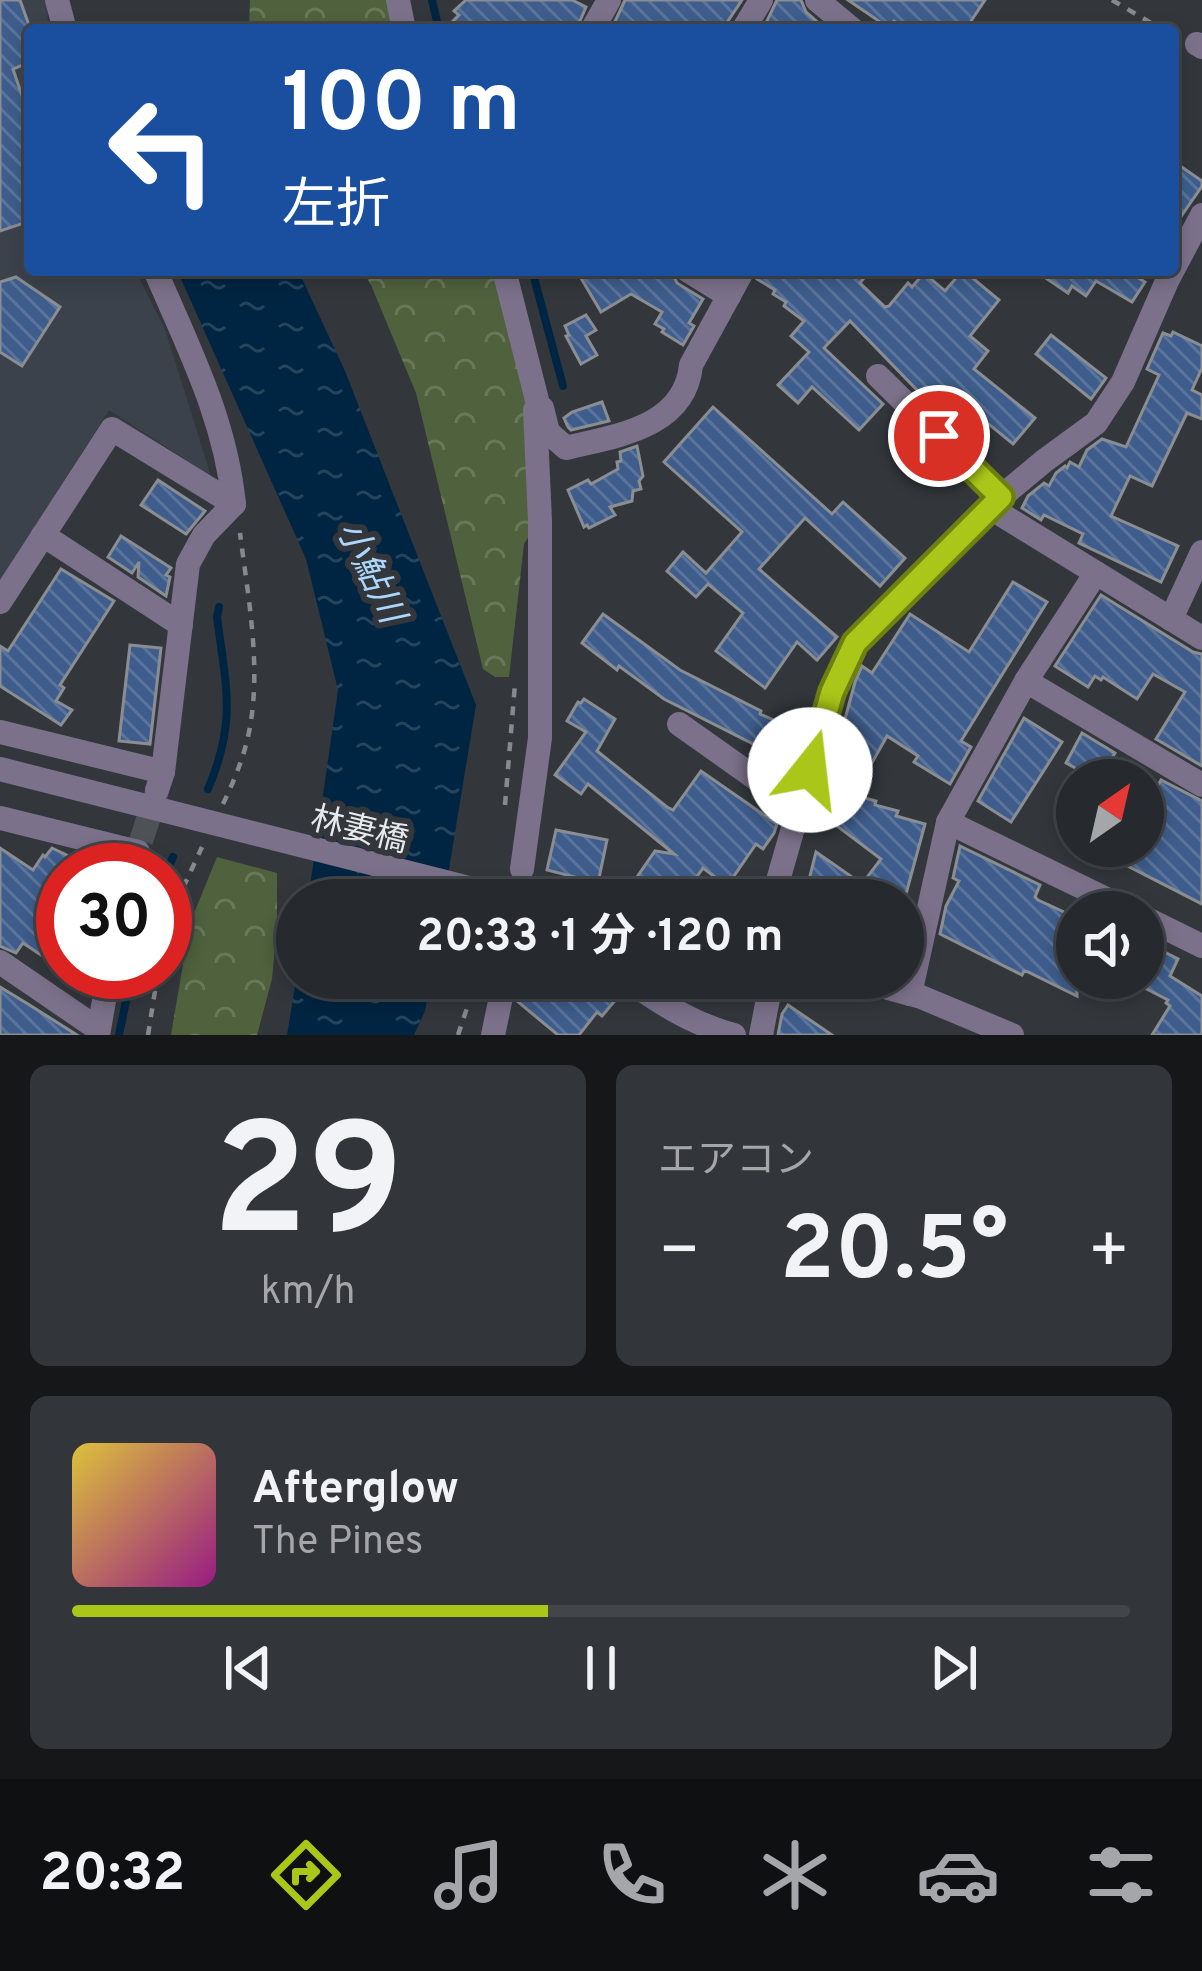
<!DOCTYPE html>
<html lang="ja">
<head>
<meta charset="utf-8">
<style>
	body { margin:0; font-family:Overpass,"Noto Sans JP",sans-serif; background:#323539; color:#f1f3f6; height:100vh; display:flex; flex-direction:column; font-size:45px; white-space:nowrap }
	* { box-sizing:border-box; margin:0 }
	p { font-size:39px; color:#a4a6aa }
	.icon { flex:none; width:66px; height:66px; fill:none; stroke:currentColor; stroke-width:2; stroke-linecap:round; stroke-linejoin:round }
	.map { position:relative; height:1035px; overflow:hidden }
	.sheet { display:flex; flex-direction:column; gap:30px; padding:30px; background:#151719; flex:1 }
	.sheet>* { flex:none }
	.banner { position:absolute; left:24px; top:24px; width:1155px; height:252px; border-radius:12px; box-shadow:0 6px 18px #0003,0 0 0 3px #424549; background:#1a4fa0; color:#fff; overflow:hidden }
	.needle { width:78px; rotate:34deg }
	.fabs { position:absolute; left:1056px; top:759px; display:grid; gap:24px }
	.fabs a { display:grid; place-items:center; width:108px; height:108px; border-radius:50%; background:#26292d; box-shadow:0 6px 18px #0003,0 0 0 3px #424549; font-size:60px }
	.speed { position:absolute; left:36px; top:843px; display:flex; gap:24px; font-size:60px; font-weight:700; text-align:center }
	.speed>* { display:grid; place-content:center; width:156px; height:156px; border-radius:50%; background:#26292d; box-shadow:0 6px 18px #0003,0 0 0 3px #424549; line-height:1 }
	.speed .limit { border:18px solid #d22; background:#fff; color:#111 }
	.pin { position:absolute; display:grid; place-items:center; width:102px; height:102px; color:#fff; margin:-51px; border:6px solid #fff; border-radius:50%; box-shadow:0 3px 12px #0007 }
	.me { position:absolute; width:132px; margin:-66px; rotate:16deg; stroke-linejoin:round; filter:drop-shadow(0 0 9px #0008) }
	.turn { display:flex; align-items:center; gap:42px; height:252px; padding:0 60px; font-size:54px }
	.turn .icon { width:156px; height:156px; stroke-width:2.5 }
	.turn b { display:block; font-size:84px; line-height:102px }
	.big { font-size:90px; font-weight:700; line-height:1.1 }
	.sheet .card { flex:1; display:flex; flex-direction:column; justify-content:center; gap:18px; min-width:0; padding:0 42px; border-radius:18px; background:#323539 }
	.sheet .dial { align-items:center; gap:0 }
	.dial b { font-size:156px; line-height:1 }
	.song { display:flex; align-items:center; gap:36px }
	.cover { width:144px; height:144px; border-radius:18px; background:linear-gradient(135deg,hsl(50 70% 55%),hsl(310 70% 35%)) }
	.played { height:12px; border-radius:6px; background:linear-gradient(90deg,#aac719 45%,#424549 45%) }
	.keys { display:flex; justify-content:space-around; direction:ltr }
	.heat { display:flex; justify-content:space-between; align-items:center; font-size:66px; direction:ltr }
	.sheet .tiles { flex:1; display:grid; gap:30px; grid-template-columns:1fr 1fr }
	.card:last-child { grid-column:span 2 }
	.trip { position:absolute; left:276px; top:879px; width:648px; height:120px; border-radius:60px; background:#26292d; box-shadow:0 6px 18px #0003,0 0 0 3px #424549; font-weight:700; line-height:120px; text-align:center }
	.dock { display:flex; height:192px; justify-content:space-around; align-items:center; background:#0f1012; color:#a4a6aa }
	.dock .icon { width:84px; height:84px }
	.dock .active { color:#aac719 }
	.dock b { font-size:54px; color:#f1f3f6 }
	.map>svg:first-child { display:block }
	.built { fill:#3c424c }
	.park { fill:url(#park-crowns) }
	.water { fill:url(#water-ripples) }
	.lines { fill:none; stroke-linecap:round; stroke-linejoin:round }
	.stream { stroke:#002542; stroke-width:8 }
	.building { fill:url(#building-back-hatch); stroke:#8a8e93; stroke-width:3 }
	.minor-tunnel { stroke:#4e5257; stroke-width:24; stroke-dasharray:24 12; stroke-linecap:butt }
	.path { stroke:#868a8e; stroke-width:4.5; stroke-dasharray:9 9; stroke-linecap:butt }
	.minor { stroke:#7b718a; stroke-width:24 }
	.route-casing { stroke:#6e8110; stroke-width:30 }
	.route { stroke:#aac719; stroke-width:21 }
	.labels { text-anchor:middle; stroke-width:12; stroke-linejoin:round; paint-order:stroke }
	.street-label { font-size:33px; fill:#e7eaed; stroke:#33373c }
	.water-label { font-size:36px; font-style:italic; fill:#acd6fc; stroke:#33373c }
</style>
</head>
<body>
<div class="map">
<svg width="1202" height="1035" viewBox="0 0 1202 1035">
	<defs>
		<pattern id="park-crowns" width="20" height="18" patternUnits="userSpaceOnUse" patternTransform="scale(3)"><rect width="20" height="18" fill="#4f613d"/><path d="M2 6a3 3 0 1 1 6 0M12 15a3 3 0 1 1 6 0" fill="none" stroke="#687859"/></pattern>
		<pattern id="water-ripples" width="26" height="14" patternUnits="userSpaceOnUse" patternTransform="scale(3)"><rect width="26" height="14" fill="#002542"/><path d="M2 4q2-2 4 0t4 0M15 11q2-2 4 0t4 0" fill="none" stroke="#25455e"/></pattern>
		<pattern id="building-back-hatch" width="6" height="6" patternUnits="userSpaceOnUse" patternTransform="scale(3)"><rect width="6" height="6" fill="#3e5d8c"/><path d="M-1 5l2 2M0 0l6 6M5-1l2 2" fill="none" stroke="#5a749c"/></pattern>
	</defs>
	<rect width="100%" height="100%" fill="#33373c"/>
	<polygon class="built" points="0,0 47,0 48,30 30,30 30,270 135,270 165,329 211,476 109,410 0,581"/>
	<g class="park">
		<polygon points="250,0 391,0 398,30 249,30"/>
		<polygon points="362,270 498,270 530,399 532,531 524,544 509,677 495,677 483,669 416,393 371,285"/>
		<polygon points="217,857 277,873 277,924 272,979 257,1035 171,1035 190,923"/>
	</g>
	<g class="water">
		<polygon points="177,270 298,270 345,371 476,705 444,900 308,900 338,690 306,559"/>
		<polygon points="297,974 297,978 431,978 425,1011 414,1035 287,1035"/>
	</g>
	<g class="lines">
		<g class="stream">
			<polyline points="432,0 439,30"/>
			<polyline points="532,270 563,386"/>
			<path d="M208 789C237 721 226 687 217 617L219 607"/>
			<polyline points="165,874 173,857"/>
			<polyline points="119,1035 132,972"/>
		</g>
	</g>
	<g class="building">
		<polygon points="0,0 20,0 30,28 30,62 13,69 30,119 30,221 0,231"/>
		<polygon points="466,0 572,0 586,7 576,30 462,30 453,21 459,15 454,11"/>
		<polygon points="625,0 742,0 722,30 611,30"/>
		<polygon points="777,0 801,0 806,12 822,26 820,30 768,30 764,27"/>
		<polygon points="848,0 985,0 965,30 909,30 894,21 889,28"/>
		<polygon points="1173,161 1202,181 1202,186 1173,228"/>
		<polygon points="596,270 671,270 677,283 703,299 689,323 694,326 683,345 662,332 664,329 655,324 662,312 631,294 601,312 581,278"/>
		<polygon points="759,270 870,270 860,283 885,307 889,306 908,283 912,287 924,273 945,291 963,270 999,300 970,336 988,351 974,369 1035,418 1013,444 963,403 947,421 850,321 824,348 883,404 859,430 812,387 798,403 778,385 809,352 791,336 804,321 784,306 786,302 773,294 775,290 757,279"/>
		<polygon points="1034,270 1125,270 1145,282 1132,302 1096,281 1086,296 1072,286 1068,293"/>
		<polygon points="16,277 60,307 22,366 0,352 0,282"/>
		<polygon points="586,315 596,330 586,336 597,355 581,364 566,336 569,335 565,326"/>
		<polygon points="1173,332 1202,346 1202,368 1192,390 1202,395 1202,419 1187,413 1152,486 1130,476 1111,516 1178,546 1161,582 1079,543 1083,534 1044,515 1041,520 1022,508 1028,496 1044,483 1049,486 1056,473 1065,466 1067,468 1070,462 1079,467 1087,450 1102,439 1126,447 1159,375 1147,369 1163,333 1171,336"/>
		<polygon points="1051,335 1106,378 1091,399 1036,354"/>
		<polygon points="602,402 609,421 571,430 568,427 564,418 572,412"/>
		<polygon points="713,407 832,514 843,502 905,558 880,586 805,518 759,569 837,637 817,660 797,642 765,688 716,651 743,613 708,584 696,597 667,571 683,552 706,573 742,532 664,462"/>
		<polygon points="637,446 643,476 639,481 641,489 633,491 632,501 610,507 615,515 589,528 587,525 584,527 568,490 588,480 591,484 618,469 617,462 621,461 620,452"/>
		<polygon points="158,480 205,511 186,534 141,505"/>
		<polygon points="121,536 171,568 166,575 170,577 166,596 138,577 139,562 132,573 108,557"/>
		<polygon points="61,569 114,601 60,685 64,688 56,701 72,710 61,725 0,686 0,646 8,651"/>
		<polygon points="1013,582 1047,602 961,741 971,747 950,784 914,762 918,756 887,736 854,795 876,801 875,805 898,811 896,816 925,824 903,905 903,900 804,900 816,852 862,884 881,859 821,814 833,769 856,728 845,719 855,682 862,666 872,673 910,614 969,652"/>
		<polygon points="1101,595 1193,652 1202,654 1202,766 1156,739 1185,692 1153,674 1137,699 1103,677 1101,680 1095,676 1088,687 1055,666"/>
		<polygon points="603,614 680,670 761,711 760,714 803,733 788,777 750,754 755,745 664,699 619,666 617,670 582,643"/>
		<polygon points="130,645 161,648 150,744 119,741"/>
		<polygon points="584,699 615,719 597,751 667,807 673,810 701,771 777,824 774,833 763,849 756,844 727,886 703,868 680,900 665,900 637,877 655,851 674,854 588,784 581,794 555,775 586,732 567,721 578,702 581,703"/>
		<polygon points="1024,718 1062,742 1011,822 978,801"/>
		<polygon points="1082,733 1115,753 1100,778 1096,776 1095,779 1066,763"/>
		<polygon points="1143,778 1157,787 1161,780 1202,801 1202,904 1118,861 1126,846 1143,846"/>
		<polygon points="556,830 607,840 598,883 547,870"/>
		<polygon points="960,846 1040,885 1035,897 1038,900 1077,918 1077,996 1028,972 1024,971 1022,975 940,934 946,906 959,881 953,878"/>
		<polygon points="0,848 33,870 43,855 45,857 52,848 73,858 63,870 63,956 48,946 41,955 23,943 16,953 0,946"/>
		<polygon points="1143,941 1178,959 1170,976 1202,996 1202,1035 1152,1035 1170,1006 1166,1003 1168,1000 1143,987"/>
		<polygon points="529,978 543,978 555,987 563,978 594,978 618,997 602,1016 597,1012 579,1035 558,1035 517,1001 519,990"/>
		<polygon points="0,987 28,1004 77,1035 0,1035"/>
		<polygon points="788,1005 832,1035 778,1035 782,1014"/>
	</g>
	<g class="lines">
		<polyline class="minor-tunnel" points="141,841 157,792"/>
		<g class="path">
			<polyline points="1112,0 1163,30"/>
			<path d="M223 804C234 781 244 757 249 732 262 668 248 597 240 533"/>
			<polyline points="505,805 515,684"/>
			<polyline points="165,938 170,916 202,847"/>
			<polyline points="148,1035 158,972"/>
			<polyline points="458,1035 477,978"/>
		</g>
		<g class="minor">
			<polyline points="57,0 65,30"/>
			<polyline points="398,0 404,30"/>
			<polyline points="817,0 853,30"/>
			<polyline points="592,30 609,0"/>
			<polyline points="743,30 761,0"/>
			<polyline points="1197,44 1202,47"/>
			<path d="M155 270C189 349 225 418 234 504"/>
			<polyline points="504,270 538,404 535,410 540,521 540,738 522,869"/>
			<polyline points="687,270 729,296"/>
			<polyline points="878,376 1001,497"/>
			<path d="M542 408 548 432 566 448C615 436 685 428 691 365L743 270"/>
			<polyline points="989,507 1202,638"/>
			<polyline points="43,535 181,625"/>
			<polyline points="0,602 112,429 234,504"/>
			<polyline points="1171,619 1202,552"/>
			<polyline points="1026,681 1202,785"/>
			<polyline points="679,724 799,809"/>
			<polyline points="0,732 163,772"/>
			<polyline points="0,769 516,900"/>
			<polyline points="157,790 163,772 188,564 204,535 234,504"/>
			<polyline points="0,818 138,852"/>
			<polyline points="948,822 1133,912"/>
			<polyline points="776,900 777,884 832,692 855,643 989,507 1044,461 1096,423 1123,382 1167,281 1202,215"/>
			<polyline points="1143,917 1202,946"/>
			<polyline points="0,962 98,1029"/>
			<path d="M625 978C660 1003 692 1024 734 1035"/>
			<polyline points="851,978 921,997 1012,1035"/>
			<polyline points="910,994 948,822 1026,681 1096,573"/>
			<polyline points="98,1035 109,972"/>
			<polyline points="493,1035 505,978"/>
			<polyline points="761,1035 772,978"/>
		</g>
	</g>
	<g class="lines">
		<defs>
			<polyline id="route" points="810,770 832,692 855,643 1001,497 939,436"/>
		</defs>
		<use href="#route" class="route-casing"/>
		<use href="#route" class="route"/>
	</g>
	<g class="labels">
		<g class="street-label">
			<text transform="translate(360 828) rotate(14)" y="12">林妻橋</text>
		</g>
		<g class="water-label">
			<text transform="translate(372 571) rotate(64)" y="13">小鮎川</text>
		</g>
	</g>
</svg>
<div class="fabs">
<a><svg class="needle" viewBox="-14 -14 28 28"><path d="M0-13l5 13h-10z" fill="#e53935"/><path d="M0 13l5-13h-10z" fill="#a4a6aa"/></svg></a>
<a><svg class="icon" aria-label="sound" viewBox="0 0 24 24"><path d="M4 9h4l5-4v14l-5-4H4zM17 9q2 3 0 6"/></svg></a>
</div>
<div class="speed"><div class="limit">30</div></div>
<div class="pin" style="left:939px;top:436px;background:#d93025"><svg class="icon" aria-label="arrive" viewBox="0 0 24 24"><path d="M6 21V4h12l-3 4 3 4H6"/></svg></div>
<svg class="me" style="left:810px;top:770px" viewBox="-20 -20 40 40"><circle r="19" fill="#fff"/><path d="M0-13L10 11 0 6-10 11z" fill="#aac719"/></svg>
<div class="trip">20:33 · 1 分 · 120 m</div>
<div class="banner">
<div class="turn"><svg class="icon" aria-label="left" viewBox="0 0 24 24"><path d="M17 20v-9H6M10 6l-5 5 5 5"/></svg><div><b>100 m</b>左折</div></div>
</div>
</div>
<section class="sheet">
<div class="tiles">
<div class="card dial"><b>29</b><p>km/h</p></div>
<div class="card"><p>エアコン</p>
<div class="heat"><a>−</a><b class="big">20.5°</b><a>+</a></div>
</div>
<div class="card">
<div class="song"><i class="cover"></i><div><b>Afterglow</b><p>The Pines</p></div></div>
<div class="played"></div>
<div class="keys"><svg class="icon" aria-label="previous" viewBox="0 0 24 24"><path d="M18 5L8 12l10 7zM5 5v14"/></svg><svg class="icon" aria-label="pause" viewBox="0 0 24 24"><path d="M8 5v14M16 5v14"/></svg><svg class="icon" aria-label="next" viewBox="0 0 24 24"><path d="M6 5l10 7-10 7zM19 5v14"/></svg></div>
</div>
</div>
</section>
<nav class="dock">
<b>20:32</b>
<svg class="icon active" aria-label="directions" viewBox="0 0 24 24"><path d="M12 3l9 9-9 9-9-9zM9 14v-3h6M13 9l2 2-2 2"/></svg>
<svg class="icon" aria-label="music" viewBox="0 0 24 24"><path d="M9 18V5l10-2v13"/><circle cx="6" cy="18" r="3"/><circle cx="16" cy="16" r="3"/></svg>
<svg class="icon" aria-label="phone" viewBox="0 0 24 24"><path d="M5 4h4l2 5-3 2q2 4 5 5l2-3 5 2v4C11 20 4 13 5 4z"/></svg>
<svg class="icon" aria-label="climate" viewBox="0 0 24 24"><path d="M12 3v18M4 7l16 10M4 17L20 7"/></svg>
<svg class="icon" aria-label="car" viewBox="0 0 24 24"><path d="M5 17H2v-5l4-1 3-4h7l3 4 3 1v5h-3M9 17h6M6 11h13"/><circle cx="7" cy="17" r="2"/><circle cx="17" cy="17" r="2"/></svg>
<svg class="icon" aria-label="filters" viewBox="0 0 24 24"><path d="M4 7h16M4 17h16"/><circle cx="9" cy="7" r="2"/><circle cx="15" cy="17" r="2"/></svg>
</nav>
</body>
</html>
